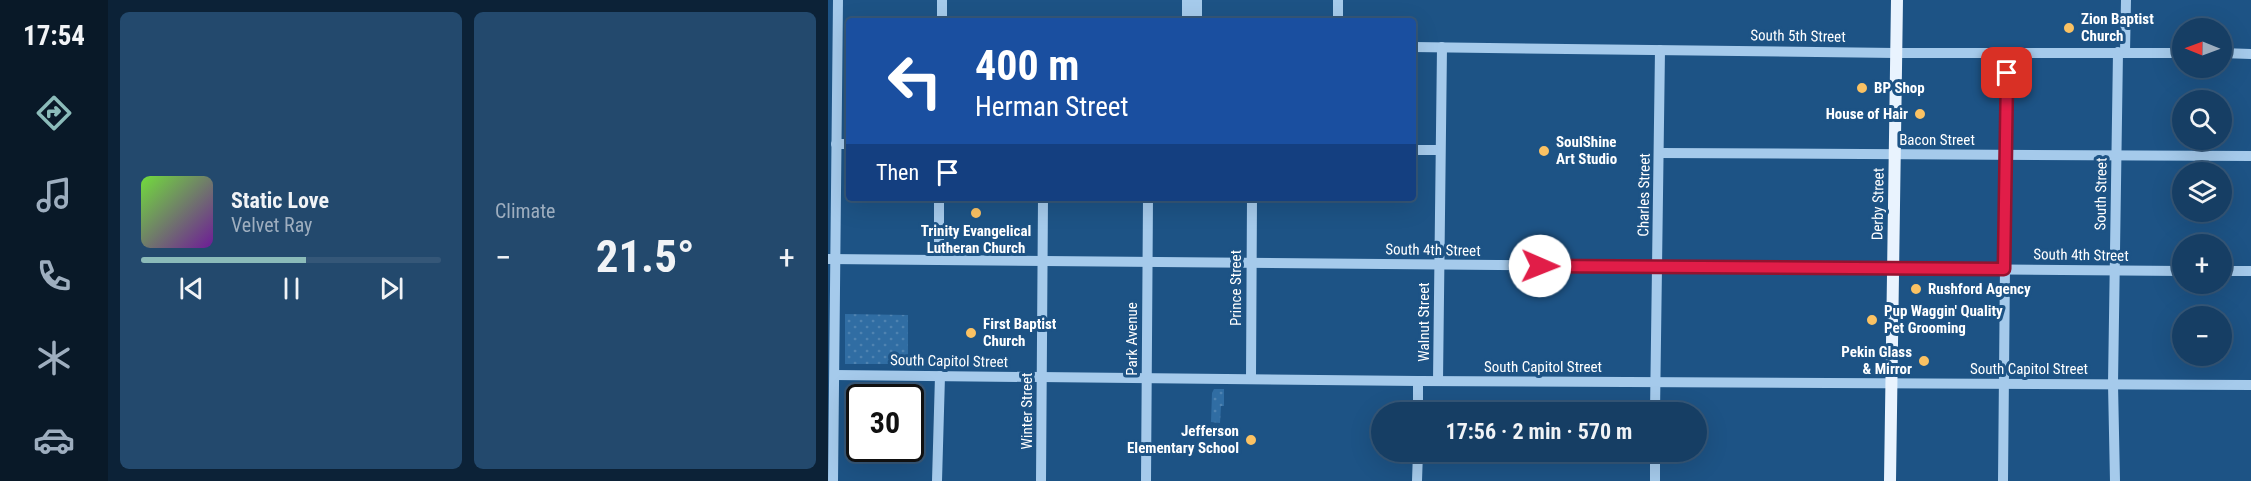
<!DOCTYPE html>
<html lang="en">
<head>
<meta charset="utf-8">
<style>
	body { margin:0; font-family:"Roboto Condensed",sans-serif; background:#23496d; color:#f1f3f6; height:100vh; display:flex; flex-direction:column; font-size:22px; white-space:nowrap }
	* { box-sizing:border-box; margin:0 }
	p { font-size:20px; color:#9eaebf }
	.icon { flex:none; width:33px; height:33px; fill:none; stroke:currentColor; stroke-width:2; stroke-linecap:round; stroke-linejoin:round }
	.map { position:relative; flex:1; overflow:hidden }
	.sheet { display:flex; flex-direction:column; gap:12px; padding:12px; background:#0c2237; width:720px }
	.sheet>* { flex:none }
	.top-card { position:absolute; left:18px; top:18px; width:570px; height:183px; border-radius:6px; box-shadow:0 6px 24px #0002,0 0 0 2px #355778; background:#1a4fa0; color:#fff; overflow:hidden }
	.needle { width:39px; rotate:271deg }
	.controls { position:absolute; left:1344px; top:18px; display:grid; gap:12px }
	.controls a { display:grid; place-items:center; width:60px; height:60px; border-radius:50%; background:#163e64; box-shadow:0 6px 24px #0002,0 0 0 2px #355778; font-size:30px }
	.speed { position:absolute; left:18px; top:384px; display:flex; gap:12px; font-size:30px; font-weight:700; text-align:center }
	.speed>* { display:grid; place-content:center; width:78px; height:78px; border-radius:50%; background:#163e64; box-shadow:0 6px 24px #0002,0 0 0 2px #355778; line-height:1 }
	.speed .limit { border:3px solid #111; border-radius:9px; background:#fff; color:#111 }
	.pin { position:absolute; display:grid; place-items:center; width:51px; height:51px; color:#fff; margin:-26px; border-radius:12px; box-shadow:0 3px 9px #0006 }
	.me { position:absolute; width:66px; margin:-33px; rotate:91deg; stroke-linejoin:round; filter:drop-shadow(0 0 4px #0008) }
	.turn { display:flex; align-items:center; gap:21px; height:126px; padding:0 30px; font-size:27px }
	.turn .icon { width:78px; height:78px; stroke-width:2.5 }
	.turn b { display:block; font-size:42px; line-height:51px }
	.then { display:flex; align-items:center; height:57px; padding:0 30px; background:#0003; gap:12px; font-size:22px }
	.big { font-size:45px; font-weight:700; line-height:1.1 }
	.sheet .tile { flex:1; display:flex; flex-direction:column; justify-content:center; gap:9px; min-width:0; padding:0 21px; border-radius:9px; background:#23496d }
	.song { display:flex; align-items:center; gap:18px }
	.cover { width:72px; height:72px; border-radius:9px; background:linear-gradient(135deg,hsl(100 70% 55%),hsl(280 70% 35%)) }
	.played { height:6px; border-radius:3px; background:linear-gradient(90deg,#8bbbb9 55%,#355778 55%) }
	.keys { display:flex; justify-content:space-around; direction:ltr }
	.heat { display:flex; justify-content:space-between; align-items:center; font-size:33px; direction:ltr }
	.sheet .tiles { flex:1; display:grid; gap:12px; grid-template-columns:repeat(2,1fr) }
	.trip { position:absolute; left:543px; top:402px; width:336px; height:60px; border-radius:30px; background:#163e64; box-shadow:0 6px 24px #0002,0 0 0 2px #355778; font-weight:700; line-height:60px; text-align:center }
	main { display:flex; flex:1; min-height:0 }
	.dock { display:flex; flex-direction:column; width:108px; justify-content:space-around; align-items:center; background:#091928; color:#9eaebf }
	.dock .icon { width:42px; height:42px }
	.dock .on { color:#8bbbb9 }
	.dock b { font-size:27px; color:#f1f3f6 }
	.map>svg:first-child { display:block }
	.grass { fill:url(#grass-dots) }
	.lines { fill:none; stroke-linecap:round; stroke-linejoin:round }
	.minor { stroke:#a5caeb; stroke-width:10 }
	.major { stroke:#e9f3fe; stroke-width:12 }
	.route-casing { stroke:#92132f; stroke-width:15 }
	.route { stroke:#e11d48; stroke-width:10 }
	.poi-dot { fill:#fbc263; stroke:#1d5385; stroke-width:2 }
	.labels { text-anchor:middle; stroke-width:6; stroke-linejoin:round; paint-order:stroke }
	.poi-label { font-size:15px; font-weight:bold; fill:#fff; stroke:#1d5385; text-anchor:start }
	.street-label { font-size:15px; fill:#fff; stroke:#1d5385 }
</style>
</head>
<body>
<main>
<nav class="dock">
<b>17:54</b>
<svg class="icon on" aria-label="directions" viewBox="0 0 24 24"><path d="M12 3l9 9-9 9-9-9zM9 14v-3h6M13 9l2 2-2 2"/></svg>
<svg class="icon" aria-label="music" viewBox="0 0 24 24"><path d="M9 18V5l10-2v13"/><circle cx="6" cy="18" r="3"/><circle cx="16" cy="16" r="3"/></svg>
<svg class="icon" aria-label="phone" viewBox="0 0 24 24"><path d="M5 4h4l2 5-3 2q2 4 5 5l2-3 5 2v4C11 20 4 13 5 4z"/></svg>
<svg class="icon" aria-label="climate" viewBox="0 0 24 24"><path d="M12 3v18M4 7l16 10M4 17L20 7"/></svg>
<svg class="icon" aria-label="car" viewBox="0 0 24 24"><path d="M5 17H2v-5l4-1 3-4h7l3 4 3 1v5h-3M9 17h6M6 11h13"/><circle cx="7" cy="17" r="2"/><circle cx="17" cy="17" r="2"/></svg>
</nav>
<section class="sheet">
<div class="tiles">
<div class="tile">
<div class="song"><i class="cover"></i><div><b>Static Love</b><p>Velvet Ray</p></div></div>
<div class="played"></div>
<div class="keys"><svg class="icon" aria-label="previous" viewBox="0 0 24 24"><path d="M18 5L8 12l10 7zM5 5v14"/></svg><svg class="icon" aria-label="pause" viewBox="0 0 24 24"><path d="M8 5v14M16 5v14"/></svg><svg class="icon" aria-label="next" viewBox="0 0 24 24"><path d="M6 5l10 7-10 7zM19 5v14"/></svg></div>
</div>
<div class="tile"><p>Climate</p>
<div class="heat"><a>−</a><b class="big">21.5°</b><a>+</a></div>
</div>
</div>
</section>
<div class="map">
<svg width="1423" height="481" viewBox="0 0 1423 481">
	<defs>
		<pattern id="grass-dots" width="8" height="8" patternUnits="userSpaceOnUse" patternTransform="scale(1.5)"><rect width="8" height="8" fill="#306da3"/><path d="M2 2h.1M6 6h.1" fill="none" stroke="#4f83b1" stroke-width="1.8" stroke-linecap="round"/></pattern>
	</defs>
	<rect width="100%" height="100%" fill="#1d5385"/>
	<g class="grass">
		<polygon points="17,314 80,315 80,364 17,364"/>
		<polygon points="386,389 396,389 396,406 393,406 392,423 383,422 384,393"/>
	</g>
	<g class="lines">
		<g class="minor">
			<polyline points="114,21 114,0"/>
			<polyline points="359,21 359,0"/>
			<polyline points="369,21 369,0"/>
			<polyline points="510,21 510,0"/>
			<polyline points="585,47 1067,53 1354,53"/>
			<polyline points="1297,52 1298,0"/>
			<polyline points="1394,53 1423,54"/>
			<polyline points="8,144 21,144"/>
			<polyline points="585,150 612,150"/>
			<polyline points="831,153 1423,156"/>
			<polyline points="0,259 1354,271"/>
			<polyline points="111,259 111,198"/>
			<polyline points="1394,271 1423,271"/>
			<polyline points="7,375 590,381 1423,385"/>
			<polyline points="423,378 424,198"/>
			<polyline points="610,381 614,47"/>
			<polyline points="590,412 590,381"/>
			<polyline points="827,412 832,50"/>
			<polyline points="5,481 10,0"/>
			<polyline points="109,481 112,376"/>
			<polyline points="213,481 215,198"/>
			<polyline points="318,481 320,198"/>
			<polyline points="589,481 590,452"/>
			<polyline points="827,481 827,452"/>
			<polyline points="1175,481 1179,52"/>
			<polyline points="1287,481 1285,384 1290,52"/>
		</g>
		<polyline class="major" points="1062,481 1069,0"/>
	</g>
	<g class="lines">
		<defs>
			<polyline id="route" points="712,266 1176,269 1179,73"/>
		</defs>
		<use href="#route" class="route-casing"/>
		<use href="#route" class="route"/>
	</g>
	<g class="poi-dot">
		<circle cx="1241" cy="28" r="6"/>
		<circle cx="1034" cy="88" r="6"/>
		<circle cx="1092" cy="114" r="6"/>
		<circle cx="716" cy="151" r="6"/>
		<circle cx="148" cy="213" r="6"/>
		<circle cx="1088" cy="289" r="6"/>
		<circle cx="1044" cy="320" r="6"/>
		<circle cx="143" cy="333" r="6"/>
		<circle cx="1096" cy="361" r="6"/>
		<circle cx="423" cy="440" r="6"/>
	</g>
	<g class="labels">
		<g class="poi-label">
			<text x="1253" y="24">Zion Baptist<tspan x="1253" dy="17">Church</tspan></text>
			<text x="1046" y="93">BP Shop</text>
			<text x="1080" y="119" text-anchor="end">House of Hair</text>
			<text x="728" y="147">SoulShine<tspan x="728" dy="17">Art Studio</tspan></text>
			<text x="148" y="236" text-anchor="middle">Trinity Evangelical<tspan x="148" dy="17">Lutheran Church</tspan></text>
			<text x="1100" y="294">Rushford Agency</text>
			<text x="1056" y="316">Pup Waggin' Quality<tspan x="1056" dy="17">Pet Grooming</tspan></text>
			<text x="155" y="329">First Baptist<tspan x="155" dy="17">Church</tspan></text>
			<text x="1084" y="357" text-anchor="end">Pekin Glass<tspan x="1084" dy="17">&amp; Mirror</tspan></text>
			<text x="411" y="436" text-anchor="end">Jefferson<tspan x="411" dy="17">Elementary School</tspan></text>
		</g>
		<g class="street-label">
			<text transform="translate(970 36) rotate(1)" y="5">South 5th Street</text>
			<text x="1109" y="145">Bacon Street</text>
			<text transform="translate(1273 194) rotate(-89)" y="5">South Street</text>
			<text transform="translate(816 195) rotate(-89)" y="5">Charles Street</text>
			<text transform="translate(1050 204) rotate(-89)" y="5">Derby Street</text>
			<text transform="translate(605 250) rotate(1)" y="5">South 4th Street</text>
			<text transform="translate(1253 255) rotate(1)" y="5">South 4th Street</text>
			<text transform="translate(408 288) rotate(-90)" y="5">Prince Street</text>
			<text transform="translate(596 322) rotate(-90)" y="5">Walnut Street</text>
			<text transform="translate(304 339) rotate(-90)" y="5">Park Avenue</text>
			<text transform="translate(121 361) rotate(1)" y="5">South Capitol Street</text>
			<text x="715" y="372">South Capitol Street</text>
			<text x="1201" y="374">South Capitol Street</text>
			<text transform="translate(199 411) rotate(-90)" y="5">Winter Street</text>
		</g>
	</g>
</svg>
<div class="controls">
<a><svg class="needle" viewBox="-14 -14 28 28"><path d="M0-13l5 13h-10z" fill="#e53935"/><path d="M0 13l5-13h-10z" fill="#9eaebf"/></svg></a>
<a><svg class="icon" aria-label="search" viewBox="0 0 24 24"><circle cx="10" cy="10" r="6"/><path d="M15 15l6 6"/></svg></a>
<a><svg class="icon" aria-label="layers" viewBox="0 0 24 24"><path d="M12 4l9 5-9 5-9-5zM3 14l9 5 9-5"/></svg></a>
<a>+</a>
<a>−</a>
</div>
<div class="speed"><div class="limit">30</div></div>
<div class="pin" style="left:1179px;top:73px;background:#d93025"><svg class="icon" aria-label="arrive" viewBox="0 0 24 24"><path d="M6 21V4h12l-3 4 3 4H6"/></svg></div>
<svg class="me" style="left:712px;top:266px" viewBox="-20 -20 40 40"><circle r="19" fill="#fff"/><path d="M0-13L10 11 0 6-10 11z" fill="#e11d48"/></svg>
<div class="trip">17:56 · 2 min · 570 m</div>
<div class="top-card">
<div class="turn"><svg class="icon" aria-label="left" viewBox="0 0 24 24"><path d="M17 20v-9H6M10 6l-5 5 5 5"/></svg><div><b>400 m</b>Herman Street</div></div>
<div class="then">Then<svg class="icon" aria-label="arrive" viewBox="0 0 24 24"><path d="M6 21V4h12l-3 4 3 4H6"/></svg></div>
</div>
</div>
</main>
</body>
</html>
